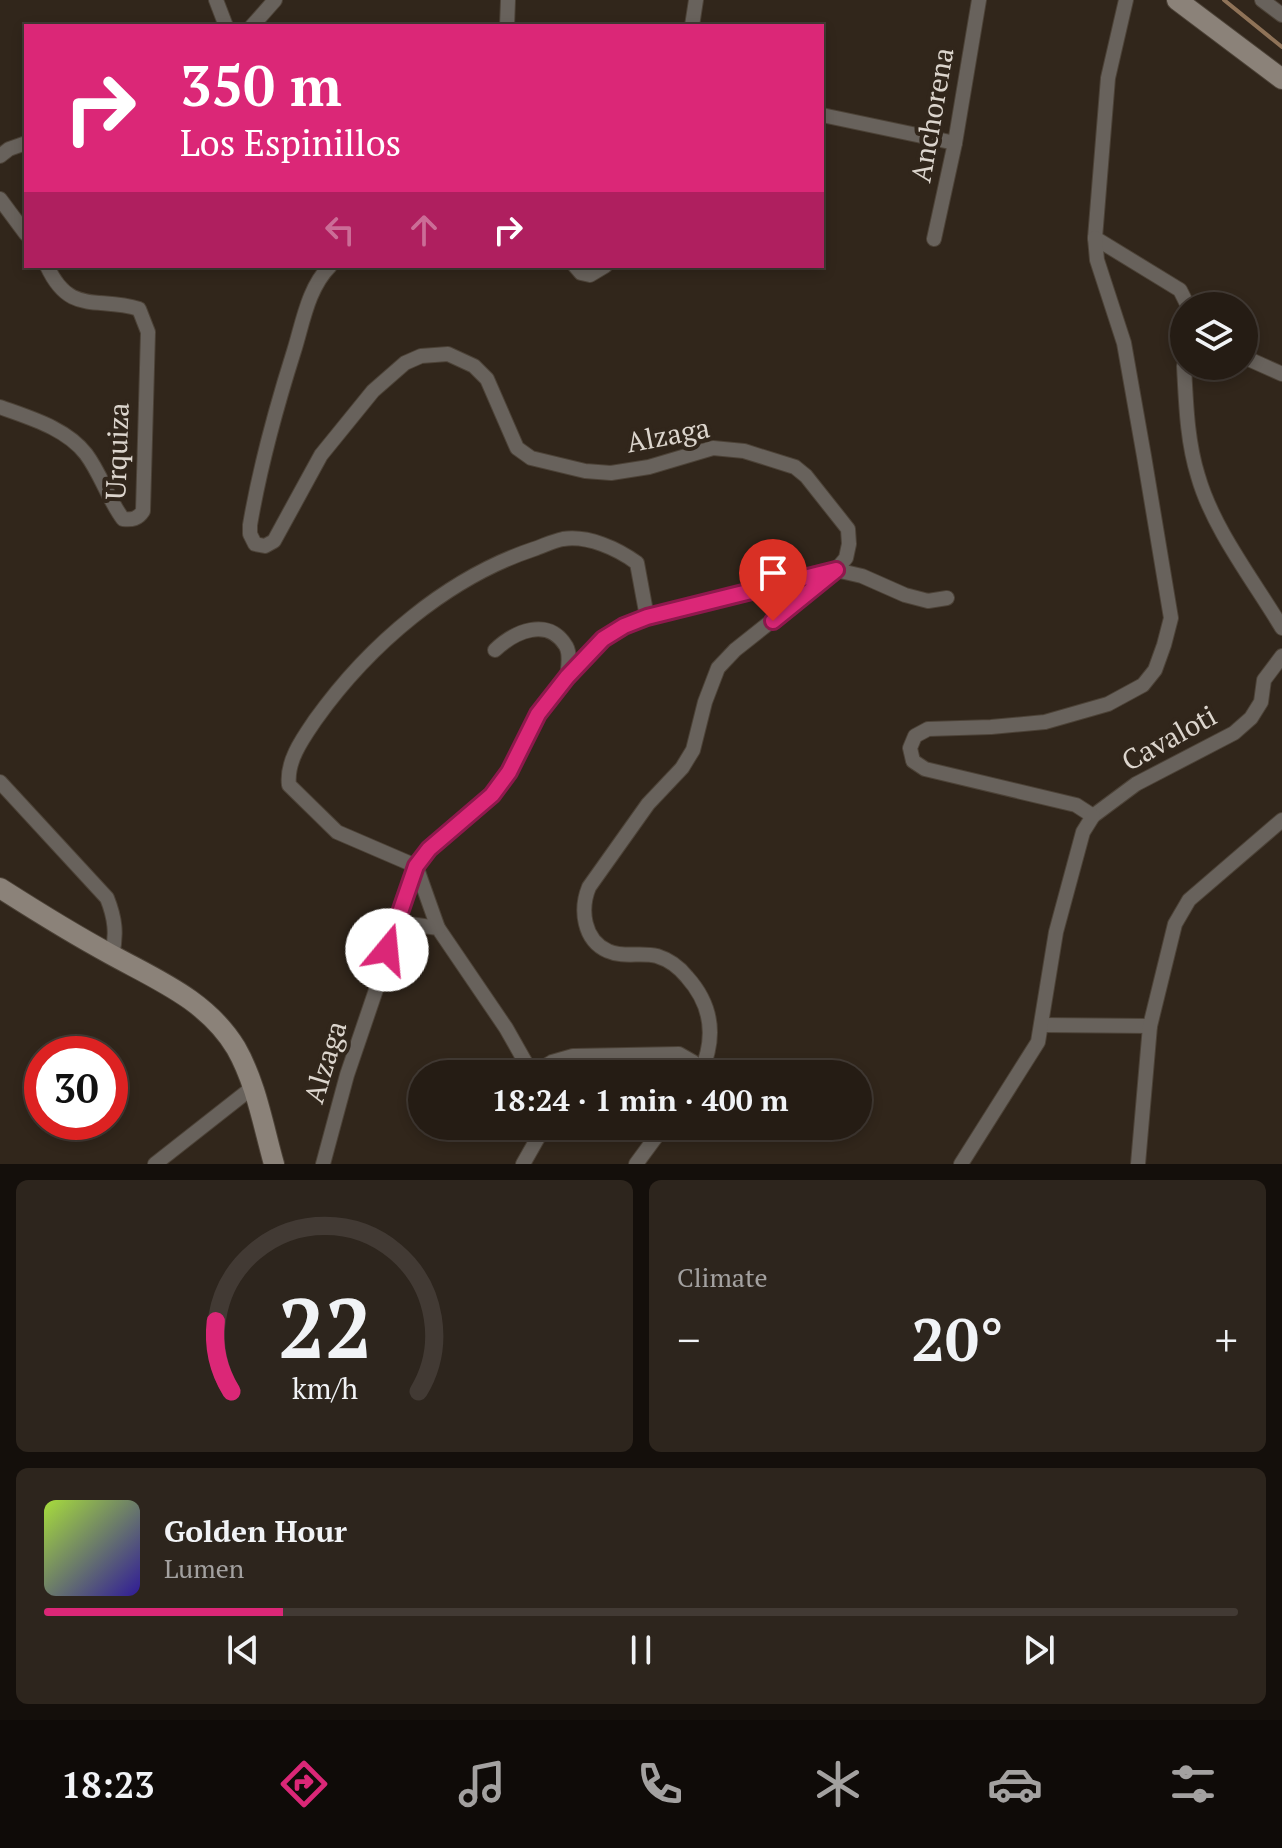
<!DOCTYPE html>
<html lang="en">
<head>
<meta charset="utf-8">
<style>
	body { margin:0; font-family:"PT Serif",serif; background:#2d251d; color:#f1f3f6; height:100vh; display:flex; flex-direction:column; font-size:30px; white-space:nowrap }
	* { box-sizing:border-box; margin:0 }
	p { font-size:26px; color:#a3a1a0 }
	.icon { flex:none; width:44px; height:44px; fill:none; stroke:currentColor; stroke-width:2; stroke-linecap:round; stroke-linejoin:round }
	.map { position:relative; height:1164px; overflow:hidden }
	.drawer { display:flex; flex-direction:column; gap:16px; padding:16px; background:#140f0b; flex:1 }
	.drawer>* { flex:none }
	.guide { position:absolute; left:24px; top:24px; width:800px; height:244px; border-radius:0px; box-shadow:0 4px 12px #0003,0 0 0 2px #423a34; background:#db2777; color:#fff; overflow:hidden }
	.buttons { position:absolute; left:1170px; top:292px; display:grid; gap:16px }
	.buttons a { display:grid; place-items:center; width:88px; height:88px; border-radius:50%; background:#251c14; box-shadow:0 4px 12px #0003,0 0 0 2px #423a34; font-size:40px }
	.speed { position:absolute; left:24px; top:1036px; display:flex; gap:16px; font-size:40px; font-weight:700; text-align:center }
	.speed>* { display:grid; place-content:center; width:104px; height:104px; border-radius:50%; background:#251c14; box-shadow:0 4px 12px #0003,0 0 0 2px #423a34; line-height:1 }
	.speed .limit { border:12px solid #d22; background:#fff; color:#111 }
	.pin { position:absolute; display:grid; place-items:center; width:68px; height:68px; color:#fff; margin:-82px -34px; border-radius:50% 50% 50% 0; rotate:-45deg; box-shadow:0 0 8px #0007 }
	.pin .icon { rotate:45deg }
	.me { position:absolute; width:88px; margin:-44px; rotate:17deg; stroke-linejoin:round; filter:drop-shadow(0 0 6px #0008) }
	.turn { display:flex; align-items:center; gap:28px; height:168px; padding:0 24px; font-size:36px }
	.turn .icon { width:104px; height:104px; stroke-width:2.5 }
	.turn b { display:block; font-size:56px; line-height:68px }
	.lanes { display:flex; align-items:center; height:76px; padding:0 24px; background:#0003; justify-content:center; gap:40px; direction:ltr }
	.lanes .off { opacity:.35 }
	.big { font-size:60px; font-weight:800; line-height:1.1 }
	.drawer .card { flex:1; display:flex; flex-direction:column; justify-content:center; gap:12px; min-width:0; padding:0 28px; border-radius:12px; background:#2d251d }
	.drawer .dial { align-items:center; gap:0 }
	.dial svg { height:208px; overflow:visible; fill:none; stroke:#423a34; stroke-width:7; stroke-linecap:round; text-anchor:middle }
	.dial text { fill:#f1f3f6; stroke:none }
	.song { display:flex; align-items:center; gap:24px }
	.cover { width:96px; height:96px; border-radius:12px; background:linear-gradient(135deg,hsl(80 70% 55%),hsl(250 70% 35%)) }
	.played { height:8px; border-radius:4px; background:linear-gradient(90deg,#db2777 20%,#423a34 20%) }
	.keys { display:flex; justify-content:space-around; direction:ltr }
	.heat { display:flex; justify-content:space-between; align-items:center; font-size:44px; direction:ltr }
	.drawer .tiles { flex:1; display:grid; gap:16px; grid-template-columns:1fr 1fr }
	.card:last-child { grid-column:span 2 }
	.trip { position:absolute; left:408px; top:1060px; width:464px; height:80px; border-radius:40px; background:#251c14; box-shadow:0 4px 12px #0003,0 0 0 2px #423a34; font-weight:800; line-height:80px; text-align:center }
	.tab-bar { display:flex; height:128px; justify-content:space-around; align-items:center; background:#0f0b08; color:#a3a1a0 }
	.tab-bar .icon { width:56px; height:56px }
	.tab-bar .selected { color:#db2777 }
	.tab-bar b { font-size:36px; color:#f1f3f6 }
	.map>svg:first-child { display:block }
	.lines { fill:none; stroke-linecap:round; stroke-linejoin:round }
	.stream { stroke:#8f7358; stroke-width:4 }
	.street-casing { stroke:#4c4237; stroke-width:16 }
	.secondary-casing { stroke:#4c4237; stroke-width:22 }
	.street { stroke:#68625c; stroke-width:14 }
	.secondary { stroke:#8b8279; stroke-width:20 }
	.route-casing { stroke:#8e194d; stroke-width:20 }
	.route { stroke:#db2777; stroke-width:14 }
	.labels { text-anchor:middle; stroke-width:8; stroke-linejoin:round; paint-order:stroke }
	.street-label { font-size:28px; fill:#dcd5cd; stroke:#31261b }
</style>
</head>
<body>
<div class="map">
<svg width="1282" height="1164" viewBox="0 0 1282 1164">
	<rect width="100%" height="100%" fill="#31261b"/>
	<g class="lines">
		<polyline class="stream" points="1224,0 1282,47"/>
		<defs>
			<g id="street">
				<polyline points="216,0 226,26"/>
				<polyline points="1126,0 1108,78 1095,238 1180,290 1188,306"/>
				<polyline points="1262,0 1282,15"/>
				<polyline points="252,26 275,0"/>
				<polyline points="507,26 508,0"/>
				<polyline points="692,26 696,0"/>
				<polyline points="822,115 955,143"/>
				<polyline points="0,156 9,149 26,143"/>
				<polyline points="0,199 26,234"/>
				<polyline points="934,239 955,143 979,0"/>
				<polyline points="575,266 581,273 590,275 605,266"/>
				<polyline points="1244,357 1282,374"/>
				<path d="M1184 366C1186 403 1187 441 1198 476 1213 529 1254 581 1282 628"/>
				<path d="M0 407C30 418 66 428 86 454 101 474 108 499 123 519 132 520 138 519 143 511L148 332 139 309C97 296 70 316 47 266"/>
				<path d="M495 650C514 632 548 616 566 646 571 655 568 668 567 677"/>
				<path d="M0 782 107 898C115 918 117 934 112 955"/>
				<polyline points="1093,816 1136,784 1234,733 1251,718 1261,702 1264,680 1282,656"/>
				<polyline points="395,922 438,928 506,1028 532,1074"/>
				<path d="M438 928 416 866 337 832 289 785C286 761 303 738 316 719 369 645 447 578 534 549 543 546 553 541 563 539 588 535 618 549 637 563L647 617"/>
				<polyline points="1042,1025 1150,1026"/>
				<polyline points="532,1074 552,1062 573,1056 679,1054 693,1062 701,1071"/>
				<path d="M700 1074C716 1039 713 1006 687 977 679 967 670 960 657 956 642 952 623 958 608 951 583 940 580 909 589 887L648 804 682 768 693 750 705 702 718 668 735 650 836 570 862 576 905 595 928 601 947 598"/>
				<polyline points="155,1164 253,1087"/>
				<path d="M323 1164 347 1075 380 978 395 922 416 866 429 849 492 795 509 772 538 714 567 677 603 639 624 626 647 617 836 570 846 558 849 544 848 529 806 476 795 467 744 451 713 448 649 467 611 473 585 471 531 458 517 448 487 379 474 366 448 354 421 356 405 363 373 391 321 455 274 541 265 546 255 544 250 534V525C260 466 276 408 294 351 303 322 308 288 330 266"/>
				<polyline points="523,1164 540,1134 540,1126"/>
				<polyline points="636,1164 664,1126"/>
				<polyline points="961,1164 1038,1042 1056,932 1083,832 1093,816 1076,805 925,769 913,761 910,748 915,736 928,729 991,727 1045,722 1108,704 1143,685 1155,670 1164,645 1171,618 1144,456 1124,343 1097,260 1095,238"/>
				<polyline points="1138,1164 1150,1026 1175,924 1189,900 1282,820"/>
			</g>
			<g id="secondary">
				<polyline points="1177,0 1282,79"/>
				<path d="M0 888C36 911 73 934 110 954 157 980 207 1000 236 1048 256 1083 263 1125 274 1164"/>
			</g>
		</defs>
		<use href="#street" class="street-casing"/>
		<use href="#secondary" class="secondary-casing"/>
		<use href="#street" class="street"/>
		<use href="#secondary" class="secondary"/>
	</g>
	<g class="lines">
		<defs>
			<polyline id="route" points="387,950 416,866 429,849 492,795 509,772 538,714 567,677 603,639 624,626 647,617 836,570 773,621"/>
		</defs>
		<use href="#route" class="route-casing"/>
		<use href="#route" class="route"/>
	</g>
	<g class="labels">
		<g class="street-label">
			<text transform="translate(932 115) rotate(-80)" y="10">Anchorena</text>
			<text transform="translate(668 435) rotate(-11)" y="10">Alzaga</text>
			<text transform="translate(117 451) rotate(-88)" y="10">Urquiza</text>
			<text transform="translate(1169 738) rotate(-29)" y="10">Cavaloti</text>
			<text transform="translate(325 1062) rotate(-73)" y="10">Alzaga</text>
		</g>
	</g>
</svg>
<div class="buttons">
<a><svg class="icon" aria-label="layers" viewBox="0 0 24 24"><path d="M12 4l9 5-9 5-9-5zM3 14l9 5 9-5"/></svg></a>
</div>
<div class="speed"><div class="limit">30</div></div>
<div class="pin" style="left:773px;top:621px;background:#d93025"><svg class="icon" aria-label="arrive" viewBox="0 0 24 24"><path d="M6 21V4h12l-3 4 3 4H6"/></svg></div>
<svg class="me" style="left:387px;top:950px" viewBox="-20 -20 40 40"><circle r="19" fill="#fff"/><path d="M0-13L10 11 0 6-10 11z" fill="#db2777"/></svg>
<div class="trip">18:24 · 1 min · 400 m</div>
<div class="guide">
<div class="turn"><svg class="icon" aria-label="right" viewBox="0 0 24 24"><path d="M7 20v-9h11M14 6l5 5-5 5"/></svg><div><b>350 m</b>Los Espinillos</div></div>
<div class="lanes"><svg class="icon off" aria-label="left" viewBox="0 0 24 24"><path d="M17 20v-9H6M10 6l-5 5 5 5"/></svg><svg class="icon off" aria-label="ahead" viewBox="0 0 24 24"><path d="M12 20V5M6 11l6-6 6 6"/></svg><svg class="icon" aria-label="right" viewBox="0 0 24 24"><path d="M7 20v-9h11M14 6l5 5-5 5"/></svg></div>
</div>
</div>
<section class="drawer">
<div class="tiles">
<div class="card dial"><svg viewBox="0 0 100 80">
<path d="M14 69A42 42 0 1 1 86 69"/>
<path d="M14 69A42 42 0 0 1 8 42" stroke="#db2777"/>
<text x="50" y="56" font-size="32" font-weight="700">22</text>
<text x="50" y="72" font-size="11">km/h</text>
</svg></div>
<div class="card"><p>Climate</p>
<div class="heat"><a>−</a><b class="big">20°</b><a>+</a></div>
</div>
<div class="card">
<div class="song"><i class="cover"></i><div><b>Golden Hour</b><p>Lumen</p></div></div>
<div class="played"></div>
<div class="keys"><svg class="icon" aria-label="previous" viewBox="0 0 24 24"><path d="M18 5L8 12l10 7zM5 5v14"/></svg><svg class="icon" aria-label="pause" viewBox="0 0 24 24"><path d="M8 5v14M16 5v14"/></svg><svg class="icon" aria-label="next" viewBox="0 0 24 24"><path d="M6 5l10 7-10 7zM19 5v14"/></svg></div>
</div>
</div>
</section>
<nav class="tab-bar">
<b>18:23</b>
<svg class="icon selected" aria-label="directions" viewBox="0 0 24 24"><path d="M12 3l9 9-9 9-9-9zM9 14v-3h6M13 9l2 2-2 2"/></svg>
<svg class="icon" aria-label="music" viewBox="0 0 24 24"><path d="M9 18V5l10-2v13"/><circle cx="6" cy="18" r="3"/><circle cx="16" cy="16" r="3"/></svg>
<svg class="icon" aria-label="phone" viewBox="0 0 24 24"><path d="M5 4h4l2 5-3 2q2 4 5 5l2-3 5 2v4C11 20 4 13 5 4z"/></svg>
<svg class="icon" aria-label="climate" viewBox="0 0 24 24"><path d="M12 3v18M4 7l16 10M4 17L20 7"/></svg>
<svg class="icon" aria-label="car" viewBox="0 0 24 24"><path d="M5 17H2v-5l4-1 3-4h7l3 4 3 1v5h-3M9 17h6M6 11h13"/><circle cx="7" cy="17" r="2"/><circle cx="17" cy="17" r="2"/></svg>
<svg class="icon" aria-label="filters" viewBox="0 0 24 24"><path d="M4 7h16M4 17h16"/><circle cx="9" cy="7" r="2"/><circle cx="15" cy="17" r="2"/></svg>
</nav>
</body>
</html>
